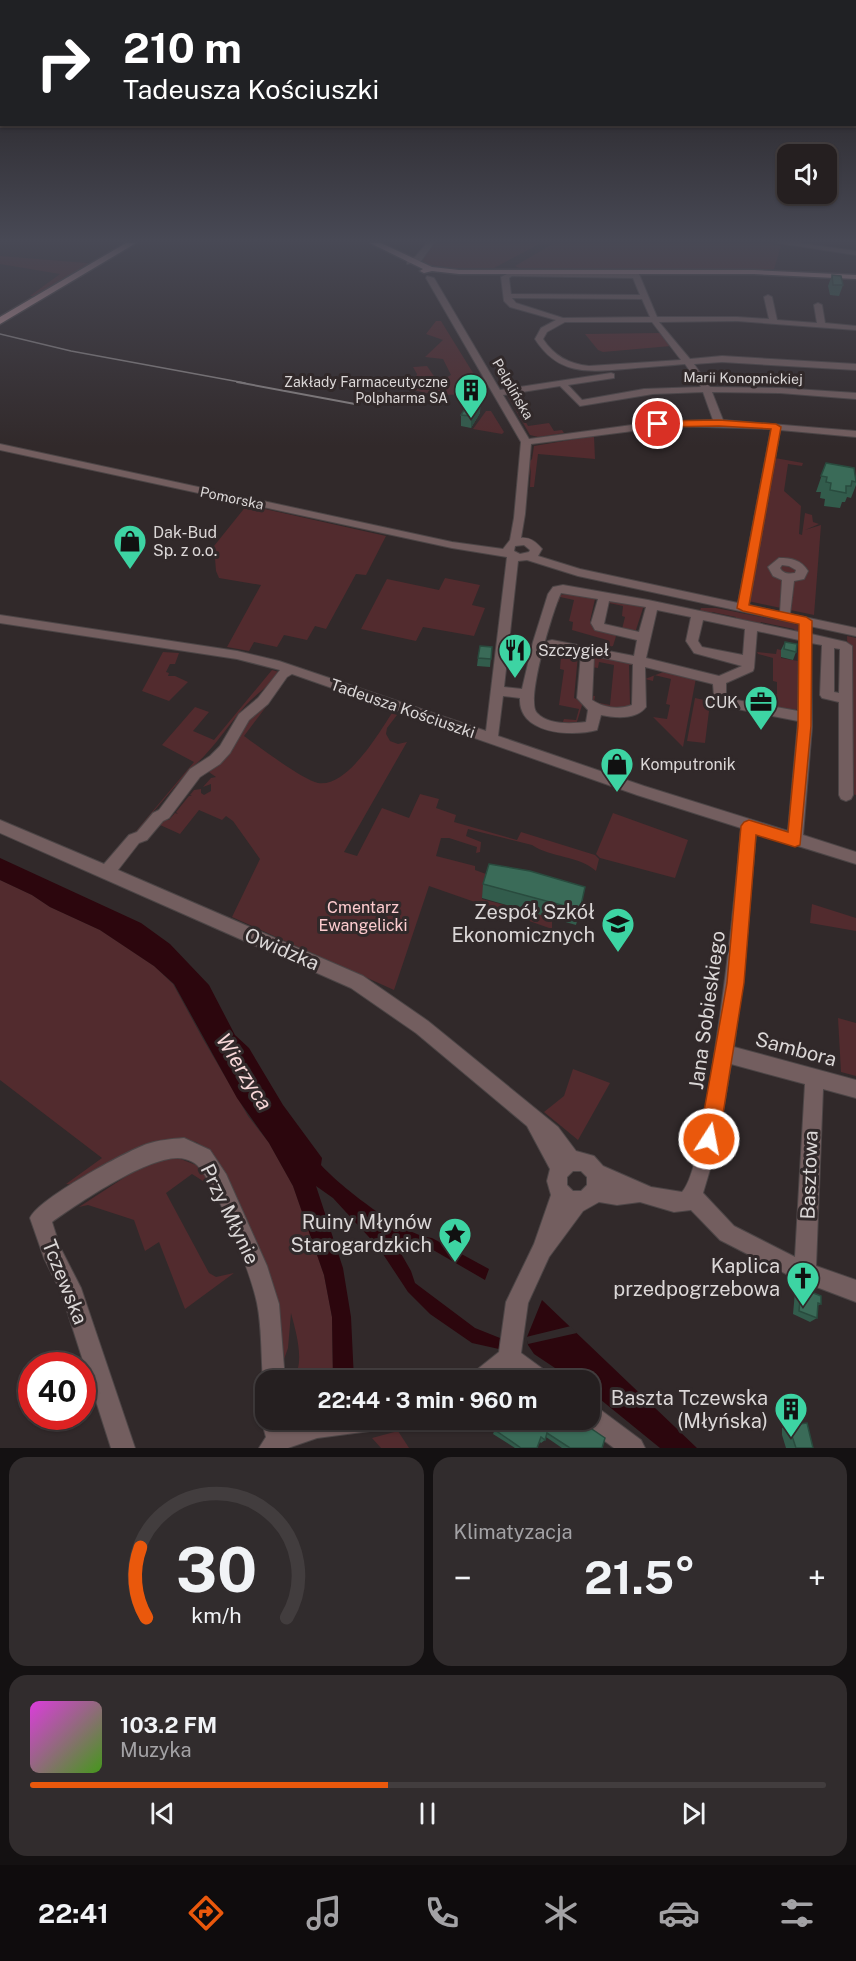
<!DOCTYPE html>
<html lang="pl">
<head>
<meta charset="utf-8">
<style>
	body { margin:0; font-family:"Public Sans",sans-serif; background:#312c2d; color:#f1f3f6; height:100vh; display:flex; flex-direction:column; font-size:22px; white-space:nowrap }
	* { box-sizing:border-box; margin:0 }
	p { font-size:20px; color:#a3a2a5 }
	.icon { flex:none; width:33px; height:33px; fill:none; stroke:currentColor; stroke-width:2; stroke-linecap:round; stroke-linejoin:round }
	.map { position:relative; height:1448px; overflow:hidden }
	.side { display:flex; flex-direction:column; gap:9px; padding:9px; background:#141112; flex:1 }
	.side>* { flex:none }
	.banner { position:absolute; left:0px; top:0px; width:856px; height:126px; box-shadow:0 2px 4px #0004,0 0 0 2px #423d3e; background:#202124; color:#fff; overflow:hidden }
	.fabs { position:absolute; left:777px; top:144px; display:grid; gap:12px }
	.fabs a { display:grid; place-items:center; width:60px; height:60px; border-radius:12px; background:#251f20; box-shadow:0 2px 4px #0004,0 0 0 2px #423d3e; font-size:30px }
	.speed { position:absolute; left:18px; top:1352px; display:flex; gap:12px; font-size:30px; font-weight:700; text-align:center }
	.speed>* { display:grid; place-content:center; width:78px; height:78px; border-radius:50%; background:#251f20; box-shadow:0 2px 4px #0004,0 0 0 2px #423d3e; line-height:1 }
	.speed .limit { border:9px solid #d22; background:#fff; color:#111 }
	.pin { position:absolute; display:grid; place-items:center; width:51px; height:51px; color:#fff; margin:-26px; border:3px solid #fff; border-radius:50%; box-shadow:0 2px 6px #0007 }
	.me { position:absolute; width:66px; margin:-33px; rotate:11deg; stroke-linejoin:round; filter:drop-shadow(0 0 4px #0008) }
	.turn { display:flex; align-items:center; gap:21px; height:126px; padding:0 24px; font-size:27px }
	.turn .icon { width:78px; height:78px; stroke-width:2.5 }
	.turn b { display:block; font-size:42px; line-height:51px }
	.big { font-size:45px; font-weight:700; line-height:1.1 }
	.side .card { flex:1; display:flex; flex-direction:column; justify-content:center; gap:9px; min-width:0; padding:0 21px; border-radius:18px; background:#312c2d }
	.side .dial { align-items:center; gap:0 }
	.dial svg { height:156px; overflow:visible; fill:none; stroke:#423d3e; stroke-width:7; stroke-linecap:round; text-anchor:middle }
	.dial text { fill:#f1f3f6; stroke:none }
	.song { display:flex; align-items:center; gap:18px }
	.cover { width:72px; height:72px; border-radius:9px; background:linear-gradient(135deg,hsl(300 70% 55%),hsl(100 70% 35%)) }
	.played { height:6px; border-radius:3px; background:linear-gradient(90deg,#ea580c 45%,#423d3e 45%) }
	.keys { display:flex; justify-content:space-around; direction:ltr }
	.heat { display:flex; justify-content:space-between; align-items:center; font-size:33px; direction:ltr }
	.side .tiles { flex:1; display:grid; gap:9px; grid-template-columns:1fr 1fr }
	.card:last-child { grid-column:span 2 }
	.trip { position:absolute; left:255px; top:1370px; width:345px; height:60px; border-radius:18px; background:#251f20; box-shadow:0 2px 4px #0004,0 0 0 2px #423d3e; font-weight:700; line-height:60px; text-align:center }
	.menu { display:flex; height:96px; justify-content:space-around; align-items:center; background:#0f0c0d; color:#a3a2a5 }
	.menu .icon { width:42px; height:42px }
	.menu .active { color:#ea580c }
	.menu b { font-size:27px; color:#f1f3f6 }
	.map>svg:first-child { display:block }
	.green { fill:#522b2e }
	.water { fill:#2c060d }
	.pier { fill:#31292a }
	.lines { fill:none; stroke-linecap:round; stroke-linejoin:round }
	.minor-casing { stroke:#4c4546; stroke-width:2 }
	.major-casing { stroke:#4c4546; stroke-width:3 }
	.minor { fill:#735e5f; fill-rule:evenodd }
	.major { fill:#ba8f92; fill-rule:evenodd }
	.rail-far1 { stroke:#8a8484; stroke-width:1.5 }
	.rail { stroke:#8a8484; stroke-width:2 }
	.wall { fill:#325c4c }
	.shaded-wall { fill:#294b3e }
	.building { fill:#3a6b58; stroke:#294b3e; stroke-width:1.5 }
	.route { fill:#ea580c; stroke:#983908; stroke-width:1.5 }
	.labels { text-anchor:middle; stroke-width:6; stroke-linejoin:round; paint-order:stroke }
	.far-street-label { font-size:14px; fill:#dbd7d7; stroke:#31292a }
	.far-poi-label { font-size:14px; fill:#dbd7d7; stroke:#31292a; text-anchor:end }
	.poi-label { font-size:16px; fill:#dbd7d7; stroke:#31292a; text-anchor:start }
	.street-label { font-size:16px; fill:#dbd7d7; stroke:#31292a }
	.park-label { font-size:16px; fill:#fdcccf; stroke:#31292a }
	.near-poi-label { font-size:20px; fill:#dbd7d7; stroke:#31292a; text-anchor:end }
	.near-street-label { font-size:20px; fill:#dbd7d7; stroke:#31292a }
	.near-water-label { font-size:21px; font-style:italic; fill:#f8d7d8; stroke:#31292a }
</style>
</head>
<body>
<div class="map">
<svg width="856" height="1448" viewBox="0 0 856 1448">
	<rect width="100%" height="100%" fill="#31292a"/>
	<g class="green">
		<polygon points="432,243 541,243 494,268 454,268 422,264 419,262"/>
		<polygon points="554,243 763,243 781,246 774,269 519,268 515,266"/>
		<polygon points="0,256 87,263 90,265 36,296 30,296 60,274 0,264"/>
		<polygon points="436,321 441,321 486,394 436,395 385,384 392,376 415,380 417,374 413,367 427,366 438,382 451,375 443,359 425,357 443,340 426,334"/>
		<polygon points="660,333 671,346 603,352 598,350 585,334"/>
		<polygon points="506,393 509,393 528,426 549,423 554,431 562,430 564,433 538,437 530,435"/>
		<polygon points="486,411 491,411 504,432 502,434 473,429"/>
		<polygon points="594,436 595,459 538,454 534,487 530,487 531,467 527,485 530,461 532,459 534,446"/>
		<polygon points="775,458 803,463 802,466 788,464 784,491 801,506 799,534 802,535 805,513 812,515 813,522 819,524 805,530 821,525 814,615 748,601"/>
		<polygon points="247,505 386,536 366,575 356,574 326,629 315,626 307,640 284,635 277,647 254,642 249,651 227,647 261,585 219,578 216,571 214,546"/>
		<polygon points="445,578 480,585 472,605 485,608 474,636 423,627 416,641 361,629 387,579 439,590"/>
		<polygon points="569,594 601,599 595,599 590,621 617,633 613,646 595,650 595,648 605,648 607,640 572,630 573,622 569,621 574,600 560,597 559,602 555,601 557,595"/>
		<polygon points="607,600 649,608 643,608 635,633 622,629 625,617 622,616 623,606 609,603 607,607"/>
		<polygon points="701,608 716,608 792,623 798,625 798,632 795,632 794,629 761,622 758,626 735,620 736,617 712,612 711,614 699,613"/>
		<polygon points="847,636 856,638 856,795 852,794"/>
		<polygon points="554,646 554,649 578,654 579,651 584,656 578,655 574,698 583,702 576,725 562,724 564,719 576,720 579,709 559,705 564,670 560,669 561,656 547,654 545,658 541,658"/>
		<polygon points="777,649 781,650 781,658 798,661 797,709 793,712 757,705 757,702 765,703 766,693 777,694 777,682 773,681 773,658 758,654 757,652 776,654"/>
		<polygon points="163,652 179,653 175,664 170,664 166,672 169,673 168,676 175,676 188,682 169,701 142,691"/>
		<polygon points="592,655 634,662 634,665 629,665 630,705 635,706 631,710 592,705 588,695 595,696 594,702 610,705 614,665 599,662 598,668 591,667"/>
		<path d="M272 670 279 672C270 686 257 693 246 705 227 726 212 752 190 769L109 863 194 762 162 745 195 707 209 712 193 731 214 740Z"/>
		<polygon points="666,671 696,678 683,747 653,717 667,719 670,705 666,704 671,679 654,675 653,681 645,679"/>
		<path d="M278 686 281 687 244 736C259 747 303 780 318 783 347 788 379 733 392 713L397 715 387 728 386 734 390 741 398 744 407 742 344 852 357 856 382 808 409 818 420 794 439 799 436 808 456 815 454 822 517 840 521 832 595 855 599 859 596 871C578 855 551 858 532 845L468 829 466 836 481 842 480 852 476 853 477 847 449 838H441L436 856 475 866V870L486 874 482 899 552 918V929L429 886 394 990 232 917 260 859 233 821 226 816 222 820 199 810 180 834 158 824 165 819 169 820 175 813 178 814 176 812 189 796H192L190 795 194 790 201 789V793L204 795 211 791V784L203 787 211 778 216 777 206 770Z"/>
		<polygon points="695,698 718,703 709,711 705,743 687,741"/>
		<polygon points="613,813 688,840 675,878 600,858 596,854"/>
		<path d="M0 880 32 895 50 907 100 930 154 966 173 984 203 1039 248 1116 269 1143 293 1186 324 1275 332 1317 333 1380H292C306 1365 296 1332 291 1313L288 1348 283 1362 207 1149 196 1142 186 1140 75 1185 66 1184 102 1158 0 1080Z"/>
		<polygon points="812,904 856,918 856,931 810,923"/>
		<polygon points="838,1018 856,1023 856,1076 841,1072"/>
		<polygon points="573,1069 610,1083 578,1140 544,1112 564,1096"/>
		<polygon points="178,1158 196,1165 209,1181 206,1183 192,1174 166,1193 209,1273 216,1277 234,1273 185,1309 159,1242 145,1251 134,1220 88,1205 79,1207 142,1166 159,1159"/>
		<polygon points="398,1431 409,1448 381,1448 372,1438"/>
	</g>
	<g class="water">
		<path d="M0 858 141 923 170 944 209 985 235 1035 249 1048 283 1105 322 1158 321 1165C341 1187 402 1235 432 1238L489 1269 485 1280 428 1247H416L391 1236 411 1271 415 1283 475 1328 500 1338 499 1349 472 1343 430 1314 408 1292 379 1248 333 1198 316 1186 343 1268 351 1317 354 1380H333L332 1317 324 1275 293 1186 269 1143 237 1098 174 984 154 966 100 930 50 907 32 895 0 880Z"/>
		<polygon points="542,1300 697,1448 660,1448 590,1391 590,1380 573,1380 534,1354 528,1345 527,1337"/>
	</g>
	<polygon class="pier" points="571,1326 577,1333 528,1344 526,1337"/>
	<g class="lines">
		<defs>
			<g id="minor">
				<polygon points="427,243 434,243 421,261 407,264 407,260 415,257"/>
				<polygon points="778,243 799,243 856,251 856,255"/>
				<path d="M511 272 639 274 657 317H737L769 319 764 297 768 295 772 297 777 320 817 323 814 305 818 303 822 305 825 323 856 326V330L737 321 659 322 690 359 722 356 856 364V370L722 362 694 364 710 387 780 388 856 393V399L780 393 712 392 723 420 856 431V437L780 430 749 605 780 612 782 580 773 576 768 567 779 558C792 558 801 560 808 571L804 579 794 581 790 614 856 628V636L578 576 527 560 518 561 504 687 522 689 533 642 548 594 553 587 563 585 648 600 799 632 801 627H809L811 634 846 642 852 646 853 795 851 799 846 801 841 799 839 795V702L822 698 820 695 822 645 811 643 812 727 803 835 856 852V864L756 833 745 960 734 1047 856 1080V1098L823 1089 816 1266 856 1280V1302L798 1280 720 1240 691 1210 674 1212 640 1202 617 1205 599 1202 583 1211 549 1257 528 1303 521 1353 547 1372 550 1380H520L509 1372 500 1380H471L474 1372 499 1352 506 1302 534 1244 551 1195 547 1181 550 1169 527 1126 416 1033 351 988 0 833V820L104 864 129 835 137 832 153 813 159 810 190 769 210 756 220 746 239 714 258 698 280 670 237 659 0 623V615L237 651 279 661 486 731 507 557 452 548 0 450V444L452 542 503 549 510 540 514 518 521 442 426 278 427 276 434 278 500 390 611 373 614 374V378L568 385 582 400 644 389 701 387 685 364C665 366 645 367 625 369 587 372 558 375 535 339L541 328 556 320 510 307 504 301 501 277ZM512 276 633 278 640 295 511 294 509 278ZM512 298 642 299 650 317 563 318 516 303ZM565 322H652L681 360 589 366C569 364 554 356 543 339L547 332ZM560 386 580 406 653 394 703 392 713 420 654 422 529 439 503 395ZM672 426 771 429 738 603 580 569 538 556 542 549C536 542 530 537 521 538L525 514 531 444ZM524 545 530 550 529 552 520 554 514 551 515 546ZM782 565 789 566 796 570 795 573C789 574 783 574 780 568ZM561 593 598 599 591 623 595 630 637 640 634 656 552 640 548 641 546 644 548 647 581 654 577 698 588 710 586 722C571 724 548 725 537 713 525 702 553 609 561 593ZM609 601 646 607 639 632 604 624ZM657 610 691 617 686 641 694 653 742 666 719 676 646 658ZM703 620 745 629 743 655 702 647 698 641ZM757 631 799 640 798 711 731 699 726 695V683L753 671 754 668ZM834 648 840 649 839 693 834 692ZM594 656 633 664 632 705C619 710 604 708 592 700ZM645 667 713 684 714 696 722 706 798 721 788 831 644 786 498 736 503 696 520 698C518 734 571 737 597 730L601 715C615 718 636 720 646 707ZM292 674 637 795 741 828C733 921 722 1013 706 1105 702 1125 695 1178 682 1192L651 1187 603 1166 594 1156 576 1151 558 1127 428 1021 363 976 118 870 139 843 147 840 163 821 169 818 200 777 220 764 230 753 249 720 268 704 287 677ZM731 1064 805 1084 795 1257 734 1226 703 1193 717 1146ZM573 1171H581L587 1177V1185L581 1191H573L567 1185V1177Z"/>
				<path d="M184 1138 210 1150 226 1174 267 1266 279 1304 285 1380H266V1387L263 1380C261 1355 262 1327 257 1303 251 1274 217 1185 197 1165 194 1162 189 1160 185 1159 156 1150 77 1204 52 1222L60 1247 81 1288 135 1448H111L61 1292 44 1258 30 1218C38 1199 125 1152 147 1144 159 1140 171 1139 184 1138Z"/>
				<polygon points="590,1405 598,1408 641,1440 645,1448 614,1448 582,1424 580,1419 590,1419"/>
				<polygon points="265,1411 266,1419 285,1419 286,1424 300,1419 382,1419 378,1427 370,1431 317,1438 288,1448 259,1448 266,1437 261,1419"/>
			</g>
			<g id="major">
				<polygon points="126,243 136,243 0,324 0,317"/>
				<polygon points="370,243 381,243 432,267 459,270 754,270 856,275 856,279 754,274 459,274 432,271 424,273 420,271 423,269"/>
			</g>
		</defs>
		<use href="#minor" class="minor-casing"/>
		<use href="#major" class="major-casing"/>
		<use href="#minor" class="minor"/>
		<use href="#major" class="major"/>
		<polyline class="rail-far1" points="0,334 71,351 245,383"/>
		<polyline class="rail" points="237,382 355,404"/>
	</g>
	<g class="wall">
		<polygon points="832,275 843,285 839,296 830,295 828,286"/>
		<polygon points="480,413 471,428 461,426 461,415"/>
		<polygon points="826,463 856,477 856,485 851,498 847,497 845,502 842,502 840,508 824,506 825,499 820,498 821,492 816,492"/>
		<polygon points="785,642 796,652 793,660 781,657 781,650"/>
		<polygon points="492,647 490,667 477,666 478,658"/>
		<polygon points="483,884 580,910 576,925 482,898"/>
		<polygon points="801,1288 821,1304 817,1306 817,1318 810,1322 793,1314 795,1292"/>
		<polygon points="499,1419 577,1419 602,1448 562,1448 546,1437 545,1440 541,1443 540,1442 537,1448 515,1448 493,1434"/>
		<polygon points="792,1425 813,1448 786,1448 782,1435 782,1428"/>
	</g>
	<polygon class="shaded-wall" points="481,401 480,413 471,428 471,416"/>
	<g class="building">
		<polygon points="832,275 841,276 843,285 833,285"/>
		<polygon points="471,399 481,401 471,416 461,415"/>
		<polygon points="826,463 854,468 856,482 852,481 851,486 846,486 846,493 830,490 831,483 826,482 827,477 821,476"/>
		<polygon points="785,642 797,644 796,652 784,649"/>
		<polygon points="480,646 492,647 491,659 478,658"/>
		<polygon points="489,864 530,871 585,887 580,910 483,884"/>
		<polygon points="801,1288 821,1296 821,1304 818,1303 817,1318 799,1311"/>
		<polygon points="500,1419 577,1419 605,1438 602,1448 570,1448 547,1433 545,1440 541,1437 537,1448 521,1448 495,1430"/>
		<polygon points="807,1423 813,1448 796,1448 791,1433 792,1425"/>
	</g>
	<linearGradient id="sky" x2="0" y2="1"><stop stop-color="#1b1717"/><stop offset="0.54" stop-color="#484955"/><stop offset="1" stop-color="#484955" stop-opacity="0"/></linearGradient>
	<rect width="856" height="446" fill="url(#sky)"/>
	<polygon class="route" points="719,420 776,424 781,427 749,605 806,617 812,621 811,726 800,845 795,847 756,835 744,983 719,1139 716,1146 709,1149 702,1146 699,1139 727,983 741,826 744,822 749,820 788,832 798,726 799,624 743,611 737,608 771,429 719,426 658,427 654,424 658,421"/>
	<defs>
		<symbol id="building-pin" viewBox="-11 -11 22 30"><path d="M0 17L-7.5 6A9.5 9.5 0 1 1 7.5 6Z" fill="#3dd4a3" stroke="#31292a"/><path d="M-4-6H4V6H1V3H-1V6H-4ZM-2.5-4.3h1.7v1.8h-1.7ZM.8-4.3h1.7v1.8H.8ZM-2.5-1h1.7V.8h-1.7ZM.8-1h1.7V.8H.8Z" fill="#111"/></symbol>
		<symbol id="shop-pin" viewBox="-11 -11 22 30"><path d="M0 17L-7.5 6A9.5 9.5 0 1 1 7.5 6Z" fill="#3dd4a3" stroke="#31292a"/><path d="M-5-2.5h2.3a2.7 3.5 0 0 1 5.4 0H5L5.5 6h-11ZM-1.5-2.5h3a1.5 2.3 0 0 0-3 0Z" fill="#111"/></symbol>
		<symbol id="restaurant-pin" viewBox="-11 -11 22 30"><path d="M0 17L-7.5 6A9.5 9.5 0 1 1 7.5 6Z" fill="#3dd4a3" stroke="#31292a"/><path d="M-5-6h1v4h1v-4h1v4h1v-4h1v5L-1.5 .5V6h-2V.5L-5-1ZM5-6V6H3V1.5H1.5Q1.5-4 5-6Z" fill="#111"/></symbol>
		<symbol id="office-pin" viewBox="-11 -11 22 30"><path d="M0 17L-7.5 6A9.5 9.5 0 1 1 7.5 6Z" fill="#3dd4a3" stroke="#31292a"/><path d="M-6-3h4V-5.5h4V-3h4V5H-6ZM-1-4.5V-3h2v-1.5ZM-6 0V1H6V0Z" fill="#111"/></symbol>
		<symbol id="school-pin" viewBox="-11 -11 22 30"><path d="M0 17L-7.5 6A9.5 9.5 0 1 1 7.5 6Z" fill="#3dd4a3" stroke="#31292a"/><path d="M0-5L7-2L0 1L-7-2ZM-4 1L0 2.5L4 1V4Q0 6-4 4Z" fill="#111"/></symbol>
		<symbol id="sight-pin" viewBox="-11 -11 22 30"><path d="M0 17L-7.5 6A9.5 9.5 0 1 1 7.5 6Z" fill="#3dd4a3" stroke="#31292a"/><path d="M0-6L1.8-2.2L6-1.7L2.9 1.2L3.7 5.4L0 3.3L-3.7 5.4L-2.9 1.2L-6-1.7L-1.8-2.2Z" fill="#111"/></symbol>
		<symbol id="church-pin" viewBox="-11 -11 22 30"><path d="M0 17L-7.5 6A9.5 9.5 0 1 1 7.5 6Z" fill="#3dd4a3" stroke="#31292a"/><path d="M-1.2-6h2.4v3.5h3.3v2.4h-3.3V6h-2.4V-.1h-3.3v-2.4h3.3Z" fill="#111"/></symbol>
	</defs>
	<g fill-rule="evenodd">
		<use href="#building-pin" x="452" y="371" width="38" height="52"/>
		<use href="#shop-pin" x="111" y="522" width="38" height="52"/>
		<use href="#restaurant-pin" x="496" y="631" width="38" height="52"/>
		<use href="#office-pin" x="742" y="683" width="38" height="52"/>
		<use href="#shop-pin" x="598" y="745" width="38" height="52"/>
		<use href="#school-pin" x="599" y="905" width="38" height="52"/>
		<use href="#sight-pin" x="436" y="1215" width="38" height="52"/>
		<use href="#church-pin" x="784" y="1259" width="38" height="52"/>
		<use href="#building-pin" x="772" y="1390" width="38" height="52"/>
	</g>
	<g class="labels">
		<g class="far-street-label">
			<text transform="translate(743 378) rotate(1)" y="5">Marii Konopnickiej</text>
			<text transform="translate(513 389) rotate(60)" y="5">Pelplińska</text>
			<text transform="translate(232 498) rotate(12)" y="5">Pomorska</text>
		</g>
		<g class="far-poi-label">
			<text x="448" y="387">Zakłady Farmaceutyczne<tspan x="448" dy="16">Polpharma SA</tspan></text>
		</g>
		<g class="poi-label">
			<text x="153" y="538">Dak-Bud<tspan x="153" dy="18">Sp. z o.o.</tspan></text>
			<text x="538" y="656">Szczygieł</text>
			<text x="738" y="708" text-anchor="end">CUK</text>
			<text x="640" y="770">Komputronik</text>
		</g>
		<g class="street-label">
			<text transform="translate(403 708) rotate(19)" y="6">Tadeusza Kościuszki</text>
		</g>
		<g class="park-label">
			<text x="363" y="913">Cmentarz<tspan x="363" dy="18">Ewangelicki</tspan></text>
		</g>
		<g class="near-poi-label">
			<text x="595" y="919">Zespół Szkół<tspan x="595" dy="23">Ekonomicznych</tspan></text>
			<text x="432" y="1229">Ruiny Młynów<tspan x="432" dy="23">Starogardzkich</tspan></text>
			<text x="780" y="1273">Kaplica<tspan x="780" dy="23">przedpogrzebowa</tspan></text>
			<text x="768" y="1405">Baszta Tczewska<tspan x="768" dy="23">(Młyńska)</tspan></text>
		</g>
		<g class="near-street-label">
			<text transform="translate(282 949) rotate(23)" y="7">Owidzka</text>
			<text transform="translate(707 1010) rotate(-82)" y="7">Jana Sobieskiego</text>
			<text transform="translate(796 1049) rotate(15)" y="7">Sambora</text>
			<text transform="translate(809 1175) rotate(-88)" y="7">Basztowa</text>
			<text transform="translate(230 1214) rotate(64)" y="7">Przy Młynie</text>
			<text transform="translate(65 1282) rotate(68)" y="7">Tczewska</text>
		</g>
		<g class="near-water-label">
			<text transform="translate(244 1072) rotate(58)" y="7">Wierzyca</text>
		</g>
	</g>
</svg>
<div class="fabs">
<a><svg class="icon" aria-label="sound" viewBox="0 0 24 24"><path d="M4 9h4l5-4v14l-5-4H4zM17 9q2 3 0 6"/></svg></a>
</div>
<div class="speed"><div class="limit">40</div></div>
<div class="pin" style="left:658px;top:424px;background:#d93025"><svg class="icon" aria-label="arrive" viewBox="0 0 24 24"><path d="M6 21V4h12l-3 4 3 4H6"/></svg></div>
<svg class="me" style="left:709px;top:1139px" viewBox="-20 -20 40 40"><circle r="17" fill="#ea580c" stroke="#fff" stroke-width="3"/><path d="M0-11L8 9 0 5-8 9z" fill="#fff"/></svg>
<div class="trip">22:44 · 3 min · 960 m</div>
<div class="banner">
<div class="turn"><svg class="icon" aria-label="right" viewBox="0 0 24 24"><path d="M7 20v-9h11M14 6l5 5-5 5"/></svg><div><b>210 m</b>Tadeusza Kościuszki</div></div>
</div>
</div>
<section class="side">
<div class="tiles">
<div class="card dial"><svg viewBox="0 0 100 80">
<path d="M14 69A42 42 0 1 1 86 69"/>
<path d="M14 69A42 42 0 0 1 11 33" stroke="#ea580c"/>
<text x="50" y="56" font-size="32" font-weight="700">30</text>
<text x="50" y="72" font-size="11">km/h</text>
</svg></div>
<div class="card"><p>Klimatyzacja</p>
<div class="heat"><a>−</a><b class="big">21.5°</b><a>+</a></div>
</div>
<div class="card">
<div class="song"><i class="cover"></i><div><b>103.2 FM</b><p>Muzyka</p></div></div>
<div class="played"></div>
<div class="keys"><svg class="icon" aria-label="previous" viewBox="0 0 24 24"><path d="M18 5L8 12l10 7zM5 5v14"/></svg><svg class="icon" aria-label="pause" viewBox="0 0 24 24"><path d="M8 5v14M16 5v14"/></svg><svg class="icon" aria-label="next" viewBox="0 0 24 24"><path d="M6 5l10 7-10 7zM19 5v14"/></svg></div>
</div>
</div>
</section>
<nav class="menu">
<b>22:41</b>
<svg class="icon active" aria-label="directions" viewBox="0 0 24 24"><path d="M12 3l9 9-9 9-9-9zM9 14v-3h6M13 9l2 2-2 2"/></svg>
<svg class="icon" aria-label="music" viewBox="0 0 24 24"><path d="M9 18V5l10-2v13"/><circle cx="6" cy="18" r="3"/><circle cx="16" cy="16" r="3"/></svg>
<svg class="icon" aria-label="phone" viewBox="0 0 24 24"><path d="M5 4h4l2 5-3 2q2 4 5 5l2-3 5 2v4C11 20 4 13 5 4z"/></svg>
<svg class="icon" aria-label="climate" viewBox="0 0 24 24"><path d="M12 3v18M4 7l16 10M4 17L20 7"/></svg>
<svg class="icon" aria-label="car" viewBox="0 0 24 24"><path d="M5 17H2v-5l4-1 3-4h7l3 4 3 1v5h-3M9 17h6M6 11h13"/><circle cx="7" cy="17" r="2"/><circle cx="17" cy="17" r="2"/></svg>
<svg class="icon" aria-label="filters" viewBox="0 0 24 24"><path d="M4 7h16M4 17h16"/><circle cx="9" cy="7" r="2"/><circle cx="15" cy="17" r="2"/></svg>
</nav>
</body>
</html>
